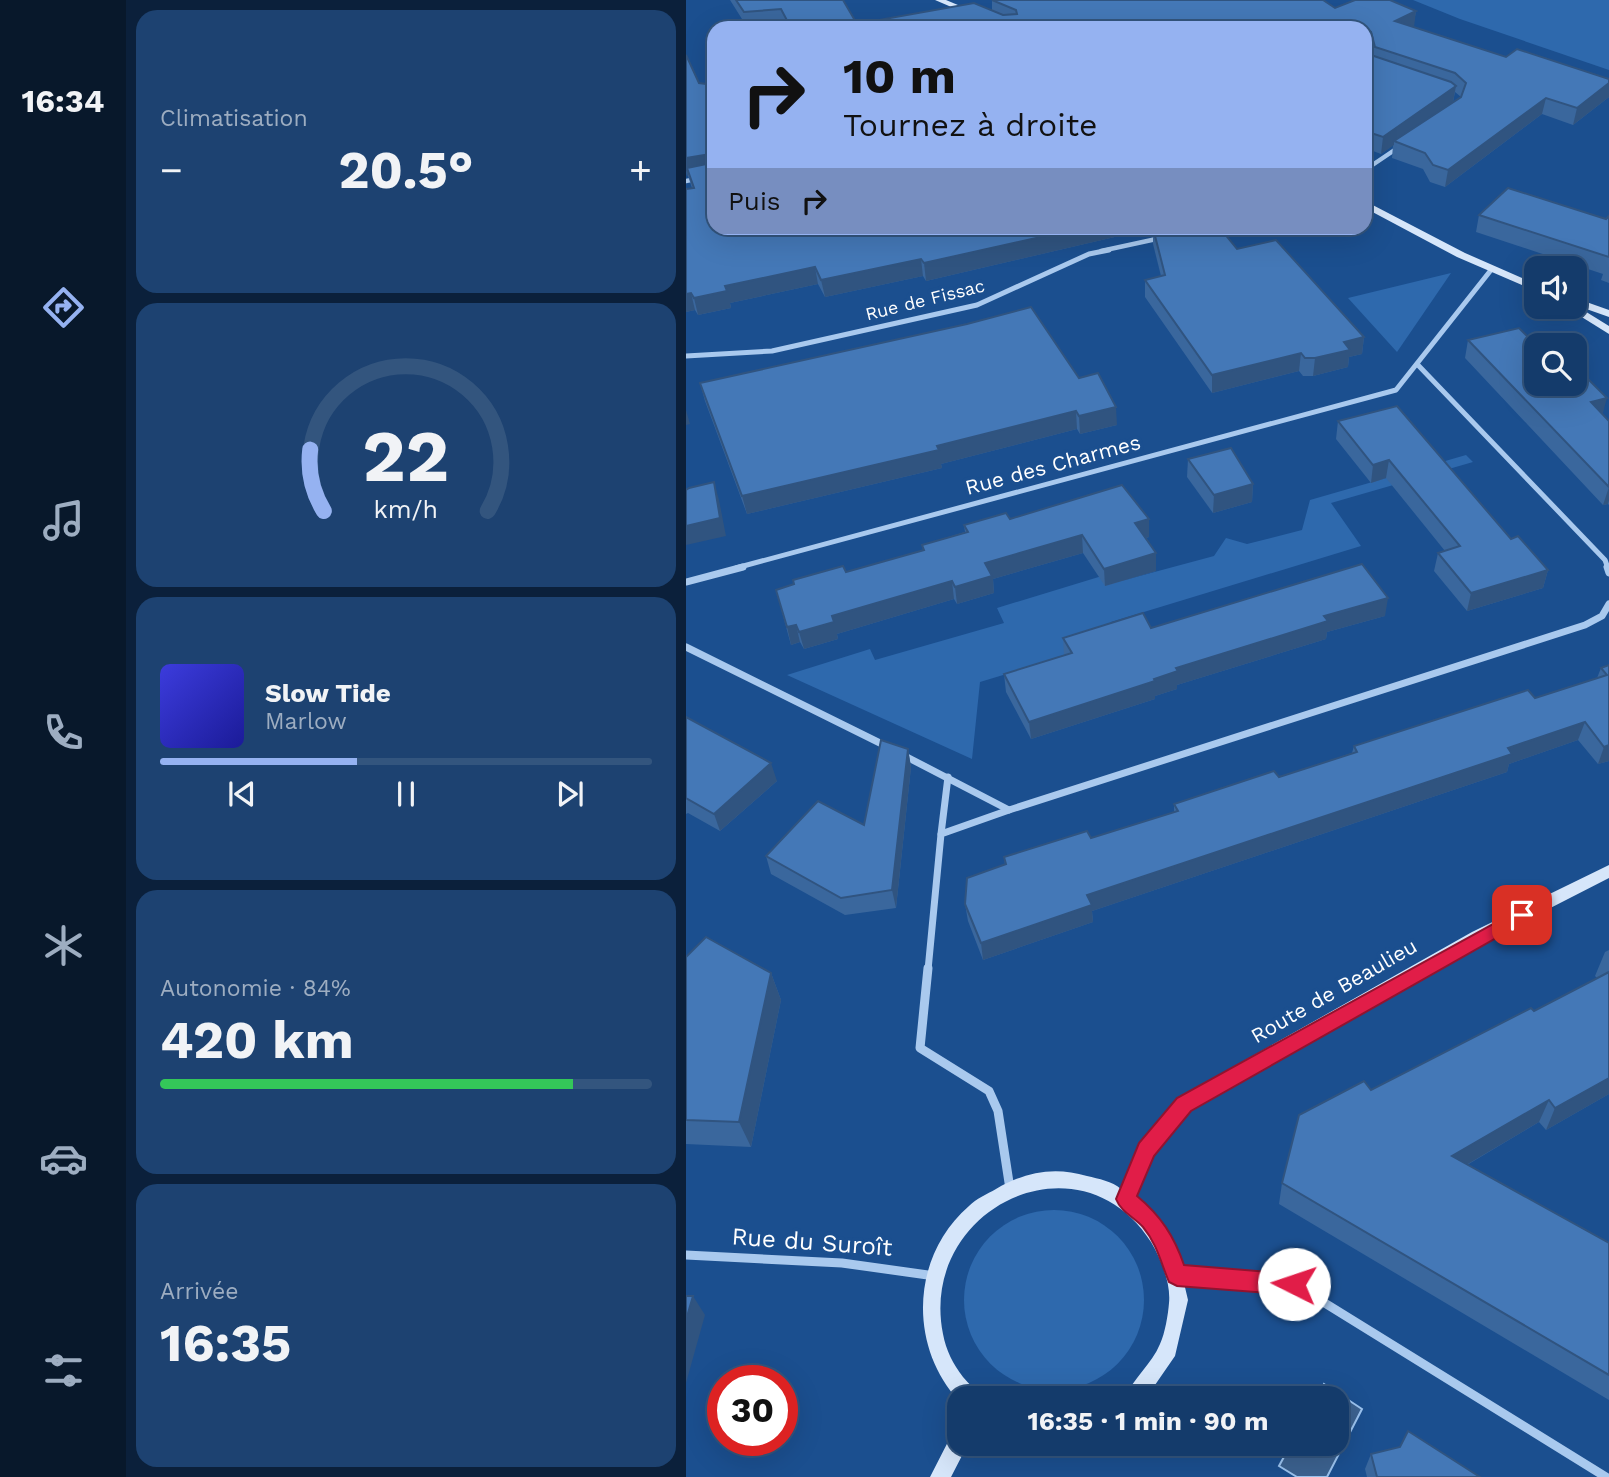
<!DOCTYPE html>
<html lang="fr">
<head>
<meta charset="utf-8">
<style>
	body { margin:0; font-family:"Work Sans",sans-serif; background:#1d4271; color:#f1f3f6; height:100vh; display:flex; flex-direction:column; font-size:26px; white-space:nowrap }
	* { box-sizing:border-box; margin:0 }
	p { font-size:23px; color:#9dadc1 }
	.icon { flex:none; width:38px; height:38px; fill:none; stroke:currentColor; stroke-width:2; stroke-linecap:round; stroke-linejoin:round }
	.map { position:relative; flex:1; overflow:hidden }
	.panel { display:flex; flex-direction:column; gap:10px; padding:10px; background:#0b203b; width:560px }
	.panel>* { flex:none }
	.hud { position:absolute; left:21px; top:21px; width:665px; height:214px; border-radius:21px; box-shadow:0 7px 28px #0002,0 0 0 2px #33557e; background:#95b2f1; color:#111; overflow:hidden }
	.fabs { position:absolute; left:838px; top:256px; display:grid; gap:14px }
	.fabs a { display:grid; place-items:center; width:63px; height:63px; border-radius:14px; background:#143b6b; box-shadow:0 7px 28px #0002,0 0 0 2px #33557e; font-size:35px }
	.speed { position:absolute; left:21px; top:1365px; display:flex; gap:14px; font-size:35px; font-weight:700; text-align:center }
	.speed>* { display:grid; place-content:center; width:91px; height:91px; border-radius:50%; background:#143b6b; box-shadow:0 7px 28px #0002,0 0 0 2px #33557e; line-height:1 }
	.speed .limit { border:10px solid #d22; background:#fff; color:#111 }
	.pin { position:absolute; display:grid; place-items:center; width:60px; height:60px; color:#fff; margin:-30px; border-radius:14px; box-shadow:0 4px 10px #0006 }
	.me { position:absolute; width:77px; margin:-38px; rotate:274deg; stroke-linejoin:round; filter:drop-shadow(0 0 5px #0008) }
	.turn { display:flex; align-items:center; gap:24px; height:147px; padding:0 21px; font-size:32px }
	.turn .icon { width:91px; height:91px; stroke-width:2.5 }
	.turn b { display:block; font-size:49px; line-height:60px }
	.then { display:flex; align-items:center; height:66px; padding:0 21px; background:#0003; gap:14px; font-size:26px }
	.big { font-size:52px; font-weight:700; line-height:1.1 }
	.panel .tile { flex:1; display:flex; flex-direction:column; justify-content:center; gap:10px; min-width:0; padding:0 24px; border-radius:21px; background:#1d4271 }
	.panel .dial { align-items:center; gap:0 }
	.dial svg { height:182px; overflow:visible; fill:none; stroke:#33557e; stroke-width:7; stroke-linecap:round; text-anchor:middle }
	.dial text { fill:#f1f3f6; stroke:none }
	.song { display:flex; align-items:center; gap:21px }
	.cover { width:84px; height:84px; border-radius:10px; background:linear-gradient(135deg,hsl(240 70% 55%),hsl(240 70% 35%)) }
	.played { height:7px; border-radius:4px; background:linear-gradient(90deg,#95b2f1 40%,#33557e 40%) }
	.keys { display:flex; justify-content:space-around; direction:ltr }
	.heat { display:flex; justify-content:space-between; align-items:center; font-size:38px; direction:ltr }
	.charge { height:10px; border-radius:5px; background:linear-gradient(90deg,#34c759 84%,#33557e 0) }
	.trip { position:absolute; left:261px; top:1386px; width:402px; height:70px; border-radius:21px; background:#143b6b; box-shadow:0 7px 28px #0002,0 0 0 2px #33557e; font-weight:700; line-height:70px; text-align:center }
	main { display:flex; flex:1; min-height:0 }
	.tab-bar { display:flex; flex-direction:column; width:126px; justify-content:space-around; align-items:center; background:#08182b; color:#9dadc1 }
	.tab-bar .icon { width:49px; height:49px }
	.tab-bar .active { color:#95b2f1 }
	.tab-bar b { font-size:32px; color:#f1f3f6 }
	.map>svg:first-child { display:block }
	.green { fill:#2e69ad }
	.water { fill:#3c6290; stroke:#9cc4f0; stroke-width:2 }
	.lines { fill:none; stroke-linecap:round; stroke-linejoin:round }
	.street-far3 { stroke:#a9c9ee; stroke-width:4.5 }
	.street-far2 { stroke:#a9c9ee; stroke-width:5 }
	.street-far1 { stroke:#a9c9ee; stroke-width:7 }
	.street { stroke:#a9c9ee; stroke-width:9 }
	.secondary { fill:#d6e6fa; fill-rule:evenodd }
	.wall { fill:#3a679d; fill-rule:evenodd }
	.shaded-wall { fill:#305480 }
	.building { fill:#4478b7; stroke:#305480; stroke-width:2 }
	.route { fill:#e11d48; stroke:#92132f; stroke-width:2 }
	.labels { text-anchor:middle; stroke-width:7; stroke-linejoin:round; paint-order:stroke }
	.far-street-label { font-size:18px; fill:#fff; stroke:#1b4f8f }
	.street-label { font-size:21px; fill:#fff; stroke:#1b4f8f }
	.near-street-label { font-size:24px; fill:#fff; stroke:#1b4f8f }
</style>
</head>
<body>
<main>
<nav class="tab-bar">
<b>16:34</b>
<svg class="icon active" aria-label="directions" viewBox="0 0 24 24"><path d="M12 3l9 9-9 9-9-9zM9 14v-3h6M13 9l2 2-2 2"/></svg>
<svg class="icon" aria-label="music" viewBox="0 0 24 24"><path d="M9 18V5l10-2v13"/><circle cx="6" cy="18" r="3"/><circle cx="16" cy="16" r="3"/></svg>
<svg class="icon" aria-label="phone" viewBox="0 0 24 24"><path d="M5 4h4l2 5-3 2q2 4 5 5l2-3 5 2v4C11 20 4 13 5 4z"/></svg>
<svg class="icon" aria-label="climate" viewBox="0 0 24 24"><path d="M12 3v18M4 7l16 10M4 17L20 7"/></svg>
<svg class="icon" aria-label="car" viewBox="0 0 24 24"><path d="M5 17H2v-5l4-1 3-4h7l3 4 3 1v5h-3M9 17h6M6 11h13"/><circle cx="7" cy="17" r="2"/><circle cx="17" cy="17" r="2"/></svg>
<svg class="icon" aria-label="filters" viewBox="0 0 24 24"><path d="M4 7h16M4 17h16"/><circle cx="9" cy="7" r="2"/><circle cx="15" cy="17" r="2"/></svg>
</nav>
<section class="panel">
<div class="tile"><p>Climatisation</p>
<div class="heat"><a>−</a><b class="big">20.5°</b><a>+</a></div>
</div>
<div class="tile dial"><svg viewBox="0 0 100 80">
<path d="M14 69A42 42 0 1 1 86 69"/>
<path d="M14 69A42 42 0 0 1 8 42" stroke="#95b2f1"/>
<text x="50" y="56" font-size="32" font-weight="700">22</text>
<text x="50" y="72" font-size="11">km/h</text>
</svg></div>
<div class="tile">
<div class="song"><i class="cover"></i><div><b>Slow Tide</b><p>Marlow</p></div></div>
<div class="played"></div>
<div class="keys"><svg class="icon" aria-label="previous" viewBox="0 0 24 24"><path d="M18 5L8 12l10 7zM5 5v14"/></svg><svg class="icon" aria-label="pause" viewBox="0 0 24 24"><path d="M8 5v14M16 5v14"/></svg><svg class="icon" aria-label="next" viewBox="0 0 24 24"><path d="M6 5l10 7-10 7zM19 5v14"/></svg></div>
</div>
<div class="tile"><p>Autonomie · 84%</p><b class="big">420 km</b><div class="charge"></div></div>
<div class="tile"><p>Arrivée</p><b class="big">16:35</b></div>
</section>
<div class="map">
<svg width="923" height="1477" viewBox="0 0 923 1477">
	<rect width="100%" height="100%" fill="#1b4f8f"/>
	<g class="green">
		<polygon points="727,0 923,0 923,70 774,19"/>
		<polygon points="765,273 711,352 662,298"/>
		<polygon points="780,455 787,462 645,503 675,546 425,622 435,639 294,682 286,759 101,675 184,649 189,660 318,623 311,608 429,572 435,581 528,556 540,538 561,544 616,530 624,500"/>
		<circle cx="368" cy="1300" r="90"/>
	</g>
	<polygon class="water" points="638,1384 676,1409 641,1477 611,1477 593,1466 605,1444 651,1444 651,1398 630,1398"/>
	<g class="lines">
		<g class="street-far3">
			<polyline points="679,170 713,147"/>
			<polyline points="0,181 28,175"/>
			<polyline points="415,251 475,238"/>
		</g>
		<g class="street-far2">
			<polyline points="0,356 86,351 291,305 403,254 423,250"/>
			<polyline points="731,364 919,560 922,568"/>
			<polyline points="50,568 710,390 805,270"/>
		</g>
		<g class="street-far1">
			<polyline points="921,567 923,573"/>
			<polyline points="0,582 57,567"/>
			<polyline points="0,647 200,746"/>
			<polyline points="217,755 323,810 899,625 916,616 923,604"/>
			<polyline points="255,834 262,777"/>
			<polyline points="242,970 255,834 323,810"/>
		</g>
		<g class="street">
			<polyline points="242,968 234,1048 303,1091 312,1111 324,1189"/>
			<polyline points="0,1255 156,1263 249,1276"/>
			<polyline points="491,1275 608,1284 920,1477"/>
		</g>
		<g class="secondary">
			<polygon points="249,0 260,0 291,13 284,15"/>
			<polygon points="679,201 779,253 850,284 850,291 771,257 679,208"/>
			<polygon points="889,298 923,310 923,317 889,305"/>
			<polygon points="889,305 923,326 923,334 878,306"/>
			<path d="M923 865V878L798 942 504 1110 467 1155 449 1199 466 1212 490 1249 502 1300 489 1356 460 1398H439C447 1378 466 1364 474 1344 479 1333 482 1315 483 1303 485 1283 475 1259 465 1242 393 1130 232 1209 257 1334 260 1350 267 1364 277 1377 283 1384 289 1389 293 1398H273V1401C222 1346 225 1256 283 1206 290 1199 301 1194 310 1189 339 1172 368 1166 401 1176 413 1179 426 1181 435 1189L454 1144 492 1098 786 932Z"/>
			<polygon points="273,1431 273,1444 282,1444 265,1477 244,1477 266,1434"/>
		</g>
	</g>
	<g class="wall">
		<path d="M44 0H157L171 24 306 11V0L730 11 727 27 820 57 923 79V97L887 125 856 114 759 187 744 182 737 169 706 158 707 145 695 154 679 148V53L685 56 683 48 679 46V28H100L98 25 61 27ZM769 92 775 97 767 102Z"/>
		<polygon points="0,55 13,83 28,85 28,228 534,228 551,249 678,337 676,354 663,357 662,367 627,376 617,376 613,371 526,393 459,297 459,280 475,276 467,244 467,234 465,235 463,229 240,281 237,276 139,297 132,284 44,303 45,308 12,315 9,310 0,312 0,189 6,188 2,176 1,176 0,172"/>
		<polygon points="793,215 920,219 923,216 923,283 915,280 917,274 790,232"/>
		<polygon points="782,340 916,414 923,421 923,505 922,504 917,505 779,358"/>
		<polygon points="393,378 431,425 394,434 391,429 255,464 256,468 61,514 19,401 14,383"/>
		<polygon points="652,421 825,539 862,570 857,588 781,611 748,571 752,553 759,551 700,478 685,483 650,439"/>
		<polygon points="502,459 567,484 566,502 527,513 501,477"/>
		<polygon points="324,519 463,519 463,537 460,538 470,553 470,571 419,586 397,553 307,579 308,593 271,604 268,599 151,634 152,639 118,649 114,642 105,645 90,590 160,572 237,550 236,545 279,532 278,525"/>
		<polygon points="699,616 641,632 640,639 491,685 491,689 469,696 469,699 345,739 320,692 318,674 378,655 377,638 465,628"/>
		<polygon points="923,665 923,761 912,764 892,740 823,764 821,772 406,911 407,922 297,960 282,921 279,904 319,865 318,857 405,838 488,812 488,804 593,777 666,753 668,746 849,698 911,678 915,668"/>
		<polygon points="0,717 91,781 34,831 2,813 0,814"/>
		<polygon points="222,749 225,767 210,908 159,915 85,874 80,856 178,825"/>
		<polygon points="923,950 923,1094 860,1130 853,1122 781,1165 923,1243 923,1400 593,1204 596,1183 848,1011 911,978 909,976 919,952"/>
		<polygon points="0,957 85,973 95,1000 65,1147 0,1144"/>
		<polygon points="685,1454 794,1477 681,1477 679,1469"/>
	</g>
	<g class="shaded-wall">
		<polygon points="730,11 728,27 707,37 709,21"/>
		<polygon points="923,83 923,97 887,125 891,108"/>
		<polygon points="770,86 767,102 708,141 708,145 695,154 697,137"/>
		<polygon points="860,98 856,114 759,187 762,170"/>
		<polygon points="24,154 28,170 1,168 2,176 1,176 0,170 0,158"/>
		<polygon points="395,228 463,228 463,229 240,281 238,263"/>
		<polygon points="465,228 467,228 467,234 465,235"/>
		<polygon points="235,259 237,276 139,297 135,280"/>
		<polygon points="129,267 132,284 44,303 45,308 12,315 8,298 39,286"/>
		<polygon points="5,293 9,310 0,312 0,294"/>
		<polygon points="678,337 676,354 663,357 662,367 627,376 629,358 658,342"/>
		<polygon points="615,353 613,371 526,393 526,375"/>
		<polygon points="921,398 916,416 905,402"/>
		<polygon points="430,407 431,425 394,434 393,416"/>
		<polygon points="0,410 4,424 0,425"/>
		<polygon points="390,411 391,429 255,464 256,468 61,514 56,496"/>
		<polygon points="703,460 700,478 685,483 687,465"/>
		<polygon points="28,482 33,500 40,536 0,545 0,526"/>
		<polygon points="567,484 566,502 527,513 528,495"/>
		<polygon points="923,487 923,500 922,504 917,505"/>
		<polygon points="463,519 463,537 450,541 449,523"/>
		<polygon points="396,535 397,553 307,579 308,593 271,604 269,587 299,563"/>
		<polygon points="470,553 470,571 419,586 418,569"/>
		<polygon points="862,570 857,588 781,611 785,593"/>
		<polygon points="266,581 268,599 151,634 152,639 118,649 113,632 146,616"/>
		<polygon points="702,598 699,616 641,632 640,639 491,685 491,689 469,696 469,699 345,739 343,722 468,679 490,668 638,616"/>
		<polygon points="110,625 114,642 105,645 101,627"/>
		<polygon points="899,722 892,740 823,764 821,772 406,911 407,922 297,960 295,943 401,895"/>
		<polygon points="923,745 923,761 912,764 918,747"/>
		<polygon points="222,749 225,767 210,908 206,890"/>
		<polygon points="85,763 91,781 34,831 28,814"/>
		<polygon points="85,973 95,1000 65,1147 53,1122"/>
		<polygon points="923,1078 923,1094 860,1130 869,1108"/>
		<polygon points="863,1100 853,1122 758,1178 766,1156"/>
		<polygon points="7,1296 19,1315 0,1383 0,1320"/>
	</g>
	<g class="building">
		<polygon points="50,0 157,0 171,24 288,3 317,15 331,14 330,10 306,0 637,0 649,8 669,0 704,0 730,11 709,21 820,57 831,49 923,79 923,83 891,108 860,98 762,170 747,165 739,153 708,141 775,97 780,83 769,73 689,47 685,32 680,29 679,31 679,28 105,28 95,9 58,12"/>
		<polygon points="679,53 765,82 770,86 697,137 679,131"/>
		<polygon points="0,55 13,83 28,85 28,158 24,154 0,158"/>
		<polygon points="28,160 28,228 395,228 238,263 235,259 135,280 129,267 39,286 41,291 8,298 5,293 0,294 0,189 8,188 1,168 25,163"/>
		<polygon points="822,188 920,219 923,216 923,257 793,215"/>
		<polygon points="467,228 534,228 551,249 590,240 678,337 658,342 664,350 629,358 619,358 615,353 526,375 459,280 479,275"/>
		<polygon points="345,307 393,378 412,373 430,407 393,416 390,411 251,446 253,450 56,496 14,383 281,324"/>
		<polygon points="833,328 850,345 850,383 889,383 889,366 921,398 905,402 923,421 923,487 782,340"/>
		<polygon points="711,406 825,539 832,536 862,570 785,593 752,553 774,546 703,460 687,465 652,421"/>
		<polygon points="545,448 567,484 528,495 502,459"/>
		<polygon points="28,482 34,518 0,526 0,490 3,488"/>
		<polygon points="436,485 463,519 449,523 470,553 418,569 396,535 299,563 306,576 269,587 266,581 146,616 148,622 113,632 110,625 101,627 90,590 108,584 107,580 157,566 160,572 238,550 236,545 282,532 278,525 320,513 324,519"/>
		<polygon points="676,564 702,598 638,616 642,621 490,668 492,671 468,679 469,681 343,722 318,674 386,653 377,638 457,613 465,628"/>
		<polygon points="923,665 923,745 918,747 899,722 822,748 826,754 401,895 406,905 295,943 279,904 281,878 320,864 318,857 401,831 405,838 492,811 488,804 588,771 593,777 671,752 668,746 842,690 849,698 921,675 915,668"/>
		<polygon points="0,717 85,763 28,814 0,798"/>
		<polygon points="195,740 222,749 206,890 155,898 80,856 132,801 178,825"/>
		<polygon points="20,937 85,973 53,1122 0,1120 0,957"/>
		<polygon points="923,972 923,1078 869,1108 863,1100 766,1156 923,1243 923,1375 596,1183 613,1115 678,1081 685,1090 845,1008 848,1011"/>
		<polygon points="0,1296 7,1296 0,1320"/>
		<polygon points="722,1431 794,1477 691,1477 685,1454 714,1447"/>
	</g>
	<path class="route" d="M836 908 842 910 845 915 842 920 505 1111 468 1156 451 1196C475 1216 488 1236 498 1265L608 1274 615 1277 618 1284 615 1292 608 1295 491 1286 483 1282C475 1263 471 1244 457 1227 448 1217 435 1212 430 1199L453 1143 491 1098Z"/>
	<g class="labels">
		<g class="far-street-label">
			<text transform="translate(239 300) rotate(-14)" y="6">Rue de Fissac</text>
		</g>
		<g class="street-label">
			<text transform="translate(367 465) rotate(-15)" y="7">Rue des Charmes</text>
			<text transform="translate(648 991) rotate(-30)" y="7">Route de Beaulieu</text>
		</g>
		<g class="near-street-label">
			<text transform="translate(126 1242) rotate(4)" y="8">Rue du Suroît</text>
		</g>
	</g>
</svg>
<div class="fabs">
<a><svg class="icon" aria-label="sound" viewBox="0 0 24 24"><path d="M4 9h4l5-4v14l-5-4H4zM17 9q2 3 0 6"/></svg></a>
<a><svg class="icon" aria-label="search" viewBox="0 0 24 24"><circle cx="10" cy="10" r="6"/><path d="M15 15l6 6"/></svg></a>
</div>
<div class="speed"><div class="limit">30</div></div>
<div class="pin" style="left:836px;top:915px;background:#d93025"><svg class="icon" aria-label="arrive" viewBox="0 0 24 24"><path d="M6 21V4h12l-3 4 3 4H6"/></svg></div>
<svg class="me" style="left:608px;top:1284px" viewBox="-20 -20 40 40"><circle r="19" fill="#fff"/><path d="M0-13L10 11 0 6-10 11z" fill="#e11d48"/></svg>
<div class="trip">16:35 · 1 min · 90 m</div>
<div class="hud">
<div class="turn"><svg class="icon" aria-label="right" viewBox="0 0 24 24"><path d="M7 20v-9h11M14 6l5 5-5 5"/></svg><div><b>10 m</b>Tournez à droite</div></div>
<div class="then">Puis<svg class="icon" aria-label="right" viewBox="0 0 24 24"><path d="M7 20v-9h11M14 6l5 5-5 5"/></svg></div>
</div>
</div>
</main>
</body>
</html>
